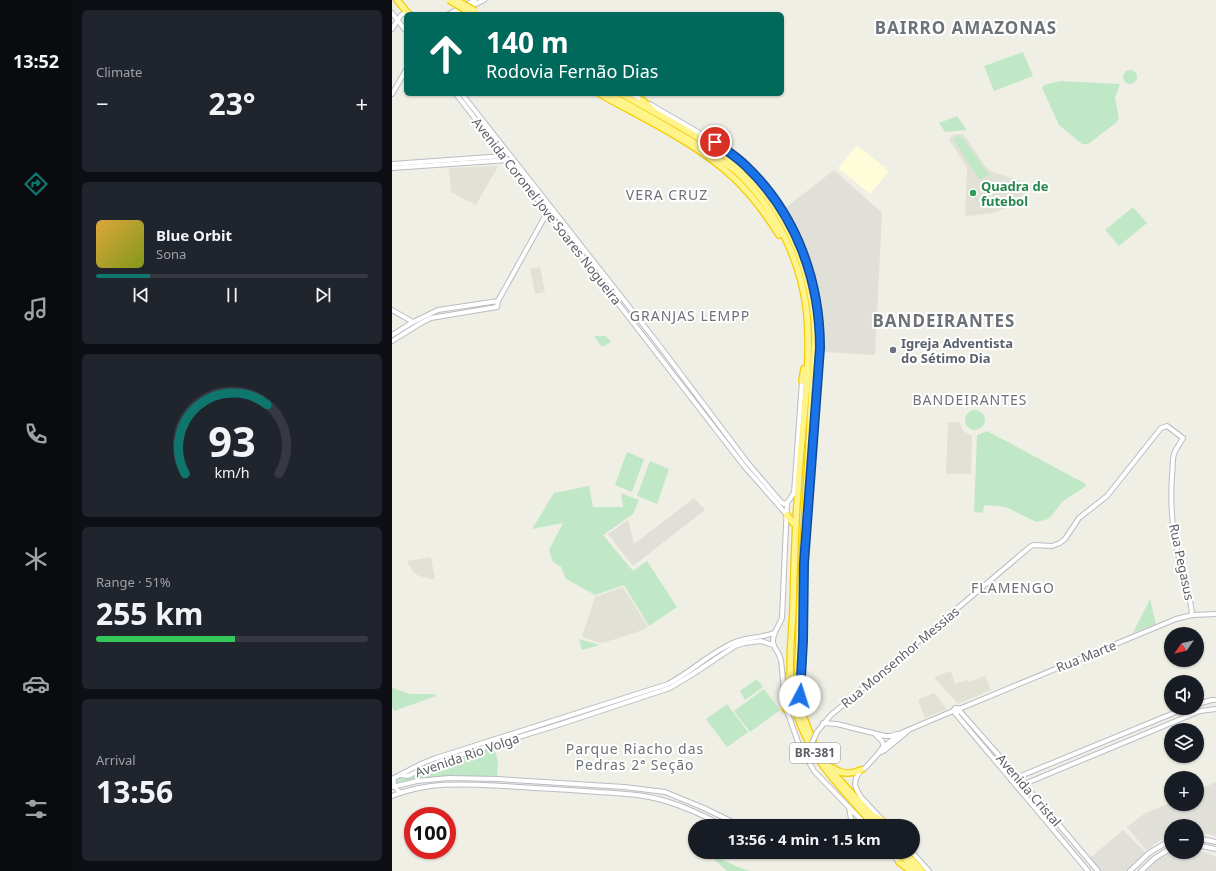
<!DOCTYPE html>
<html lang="en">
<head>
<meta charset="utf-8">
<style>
	body { margin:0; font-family:"Noto Sans",sans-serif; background:#20242c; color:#f1f3f6; height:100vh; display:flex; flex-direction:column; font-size:15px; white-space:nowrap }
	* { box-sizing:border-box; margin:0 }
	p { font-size:13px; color:#9ea1a6 }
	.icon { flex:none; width:22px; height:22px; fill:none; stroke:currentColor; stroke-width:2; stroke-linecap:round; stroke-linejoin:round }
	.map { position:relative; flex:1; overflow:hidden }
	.drawer { display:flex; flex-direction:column; gap:10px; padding:10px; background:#0d0f14; width:320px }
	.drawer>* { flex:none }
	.hud { position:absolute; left:12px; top:12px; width:380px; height:84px; border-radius:6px; box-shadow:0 1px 3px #0004; background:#00695c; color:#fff; overflow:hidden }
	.needle { width:26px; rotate:236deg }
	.fabs { position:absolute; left:772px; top:627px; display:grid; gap:8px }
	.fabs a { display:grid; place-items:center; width:40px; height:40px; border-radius:50%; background:#171b24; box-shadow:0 1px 3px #0004; font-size:20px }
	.speed { position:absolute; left:12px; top:807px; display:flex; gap:8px; font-size:20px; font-weight:700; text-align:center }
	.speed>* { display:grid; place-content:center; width:52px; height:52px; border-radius:50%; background:#171b24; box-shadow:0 1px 3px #0004; line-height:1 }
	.speed .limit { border:6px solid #d22; background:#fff; color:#111 }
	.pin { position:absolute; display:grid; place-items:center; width:34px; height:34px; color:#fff; margin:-17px; border:2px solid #fff; border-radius:50%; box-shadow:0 1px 4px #0007 }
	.me { position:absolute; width:44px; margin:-22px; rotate:5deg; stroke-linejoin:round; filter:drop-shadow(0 0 3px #0008) }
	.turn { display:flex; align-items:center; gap:14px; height:84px; padding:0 16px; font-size:18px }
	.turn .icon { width:52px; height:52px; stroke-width:2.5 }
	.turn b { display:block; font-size:28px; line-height:34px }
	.big { font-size:30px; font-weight:700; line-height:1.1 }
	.drawer .widget { flex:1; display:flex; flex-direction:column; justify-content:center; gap:6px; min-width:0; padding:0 14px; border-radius:6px; background:#20242c }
	.drawer .dial { align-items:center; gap:0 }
	.dial svg { height:104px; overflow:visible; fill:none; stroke:#363941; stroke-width:7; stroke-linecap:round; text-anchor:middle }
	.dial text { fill:#f1f3f6; stroke:none }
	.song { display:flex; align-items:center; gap:12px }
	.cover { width:48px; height:48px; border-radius:6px; background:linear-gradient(135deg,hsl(40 70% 55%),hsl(70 70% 35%)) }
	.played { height:4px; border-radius:2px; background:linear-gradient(90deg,#0f766e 20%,#363941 20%) }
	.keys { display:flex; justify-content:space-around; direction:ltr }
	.heat { display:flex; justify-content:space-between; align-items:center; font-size:22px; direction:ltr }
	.charge { height:6px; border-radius:3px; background:linear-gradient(90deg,#34c759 51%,#363941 0) }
	.trip { position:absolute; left:296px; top:819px; width:232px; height:40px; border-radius:20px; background:#171b24; box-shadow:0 1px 3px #0004; font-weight:700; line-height:40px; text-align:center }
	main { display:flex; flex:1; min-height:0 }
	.tab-bar { display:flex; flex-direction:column; width:72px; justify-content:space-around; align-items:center; background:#090b0e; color:#9ea1a6 }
	.tab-bar .icon { width:28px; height:28px }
	.tab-bar .active { color:#0f766e }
	.tab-bar b { font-size:18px; color:#f1f3f6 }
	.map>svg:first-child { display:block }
	.commercial { fill:#fffcda }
	.industrial { fill:#e0e0d9 }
	.education { fill:#e2e1d5 }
	.green { fill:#c0e8c6 }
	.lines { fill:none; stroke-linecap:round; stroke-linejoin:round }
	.secondary-casing { stroke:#babcc3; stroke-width:6 }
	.highway-casing { stroke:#f4cd00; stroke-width:8 }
	.secondary { stroke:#fff; stroke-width:4 }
	.highway { stroke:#fff38c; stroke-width:5.5 }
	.secondary-bridge-casing { stroke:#babcc3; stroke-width:6; stroke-linecap:butt }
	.highway-bridge-casing { stroke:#f4cd00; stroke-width:8; stroke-linecap:butt }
	.secondary-bridge { stroke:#fff; stroke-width:4 }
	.highway-bridge { stroke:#fff38c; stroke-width:5.5 }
	.route-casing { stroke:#114b97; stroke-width:10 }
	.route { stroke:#1a73e8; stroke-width:7 }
	.leisure-dot { fill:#2e9e5b; stroke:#fff; stroke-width:1.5 }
	.worship-dot { fill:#6b7280; stroke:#fff; stroke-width:1.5 }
	.labels { text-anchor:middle; stroke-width:4; stroke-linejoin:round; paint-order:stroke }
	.shield { fill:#fff; stroke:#8d8f94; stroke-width:1 }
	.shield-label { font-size:12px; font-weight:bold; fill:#5c5f66 }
	.leisure-label { font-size:13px; font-weight:bold; fill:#27864d; stroke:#fff; text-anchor:start }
	.street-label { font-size:13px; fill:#5c5f66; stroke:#fff }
	.worship-label { font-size:13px; font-weight:bold; fill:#5b616d; stroke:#fff; text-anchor:start }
	.neighbourhood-label { font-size:14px; letter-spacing:1px; fill:#6d7178; stroke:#fff }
	.district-label { font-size:17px; font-weight:bold; letter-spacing:1px; fill:#6d7178; stroke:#fff }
</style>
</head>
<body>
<main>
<nav class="tab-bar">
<b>13:52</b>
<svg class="icon active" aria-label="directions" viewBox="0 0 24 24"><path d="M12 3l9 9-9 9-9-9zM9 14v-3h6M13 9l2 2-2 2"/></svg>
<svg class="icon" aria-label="music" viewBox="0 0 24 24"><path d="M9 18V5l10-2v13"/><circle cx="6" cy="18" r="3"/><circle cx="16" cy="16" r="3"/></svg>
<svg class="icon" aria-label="phone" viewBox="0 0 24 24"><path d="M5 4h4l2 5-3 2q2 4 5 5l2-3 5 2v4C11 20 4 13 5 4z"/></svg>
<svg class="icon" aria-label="climate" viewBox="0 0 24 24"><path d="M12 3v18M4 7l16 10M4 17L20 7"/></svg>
<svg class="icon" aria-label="car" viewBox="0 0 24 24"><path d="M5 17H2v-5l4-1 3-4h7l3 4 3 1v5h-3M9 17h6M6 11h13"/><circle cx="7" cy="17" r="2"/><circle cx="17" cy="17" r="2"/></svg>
<svg class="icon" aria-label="filters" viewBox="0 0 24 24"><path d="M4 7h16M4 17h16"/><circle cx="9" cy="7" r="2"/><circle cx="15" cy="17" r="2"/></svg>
</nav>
<section class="drawer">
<div class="widget"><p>Climate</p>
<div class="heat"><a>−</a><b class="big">23°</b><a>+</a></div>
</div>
<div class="widget">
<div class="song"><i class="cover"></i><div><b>Blue Orbit</b><p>Sona</p></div></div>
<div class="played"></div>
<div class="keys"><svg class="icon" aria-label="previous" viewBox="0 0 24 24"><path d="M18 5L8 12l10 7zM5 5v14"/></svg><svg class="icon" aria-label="pause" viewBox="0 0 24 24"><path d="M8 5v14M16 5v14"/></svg><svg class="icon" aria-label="next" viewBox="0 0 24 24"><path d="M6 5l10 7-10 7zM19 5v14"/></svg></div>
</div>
<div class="widget dial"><svg viewBox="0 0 100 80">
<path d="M14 69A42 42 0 1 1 86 69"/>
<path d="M14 69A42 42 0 0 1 77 16" stroke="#0f766e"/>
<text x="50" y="56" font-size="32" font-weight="700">93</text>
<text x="50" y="72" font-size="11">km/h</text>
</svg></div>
<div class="widget"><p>Range · 51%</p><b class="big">255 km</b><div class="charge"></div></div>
<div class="widget"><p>Arrival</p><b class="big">13:56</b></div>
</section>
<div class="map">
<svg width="824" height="871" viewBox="0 0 824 871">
	<rect width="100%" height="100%" fill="#f0efe5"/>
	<polygon class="commercial" points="465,145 497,171 478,194 446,168"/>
	<g class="industrial">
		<polygon points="442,170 490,213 483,355 432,352 430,301 421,265 392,209"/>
		<polygon points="302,498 313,510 241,566 216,534 236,520 242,544"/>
		<polygon points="824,782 824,836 805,832 805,826 779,826 779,835 762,844 755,851 735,827 752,814 779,802 779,804 805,804 805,790"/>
		<polygon points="731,830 754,853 737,871 708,871 698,858"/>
		<polygon points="805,851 813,852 824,857 824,871 751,871 765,858 780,852 805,852"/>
	</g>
	<g class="education">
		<polygon points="570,134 576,140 593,166 599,171 640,185 640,188 619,205 602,213 575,216 573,215 575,168 557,139 561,135"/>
		<polygon points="106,166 84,205 59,192 57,168"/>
		<polygon points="148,267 153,292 143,294 138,269"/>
		<polygon points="556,422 567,422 571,431 580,436 579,474 554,474"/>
		<polygon points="39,557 43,579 39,579 27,576 21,572 15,561"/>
		<polygon points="231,587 256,627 245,632 211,643 204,642 190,636 203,597"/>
		<polygon points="559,671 563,684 575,680 577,682 593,676 599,690 566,704 542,677"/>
		<polygon points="542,693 555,709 533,718 526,700"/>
	</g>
	<g class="green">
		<polygon points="631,52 641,76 602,91 592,66"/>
		<circle cx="738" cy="77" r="7"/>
		<polygon points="668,81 728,84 723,98 727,118 725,122 696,144 690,144 667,125 650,88 652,85"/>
		<polygon points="565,116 575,130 553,132 547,123"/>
		<polygon points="563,137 568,137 573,141 597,175 588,180 563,142"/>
		<polygon points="741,207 755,223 727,246 713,230"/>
		<polygon points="202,336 214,336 219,342 210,347"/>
		<circle cx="583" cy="420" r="10"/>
		<polygon points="595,431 694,484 694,486 670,502 661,514 656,519 644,522 614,507 592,505 591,513 582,512 585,435"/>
		<polygon points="235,452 252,459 240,492 223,485"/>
		<polygon points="258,461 277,469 265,504 245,496"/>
		<polygon points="197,486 201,507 231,507 229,493 247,500 241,514 211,535 241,571 255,561 285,607 257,626 232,585 203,595 174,579 169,567 161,562 157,550 171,523 140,529 162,493"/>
		<polygon points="758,599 764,624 741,633"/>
		<polygon points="187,639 208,645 190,650"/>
		<polygon points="365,679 371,687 353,700 348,691"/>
		<polygon points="0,688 19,694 43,694 44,696 2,711 0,707"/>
		<polygon points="372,689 388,710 358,732 342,711"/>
		<polygon points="335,704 356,732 335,747 314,719"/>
		<polygon points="102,747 106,762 105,778 28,778 0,786 0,782 8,777 17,777 34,768"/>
		<polygon points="318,854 346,867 358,871 335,871 318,856"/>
	</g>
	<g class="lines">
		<defs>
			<g id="secondary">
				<polyline points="0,13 14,31"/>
				<polyline points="57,14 83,0"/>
				<polyline points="64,14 92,0"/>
				<polyline points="0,29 9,15 15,12 19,14"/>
				<polyline points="0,94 14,70"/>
				<polyline points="64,94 352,466 395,515"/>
				<polyline points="70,94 264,341 355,462 389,502 392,504 395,503"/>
				<polyline points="240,94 252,101"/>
				<path d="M258 104C289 123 322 139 350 163 405 209 431 286 427 356L415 524"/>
				<polyline points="0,164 112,156 113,154"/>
				<polyline points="0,168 117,160"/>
				<polyline points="0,310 21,322"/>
				<polyline points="0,335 21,322 46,310 106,301"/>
				<polyline points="0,341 29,323 39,318 105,307 106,301 156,211"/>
				<polyline points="409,677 411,640 411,595"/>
				<path d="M393 701C391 688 391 674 389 661 388 653 381 648 381 641 381 632 387 626 390 618L395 503 402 493 410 381"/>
				<polyline points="805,704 820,700 824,700"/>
				<polyline points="394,708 406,742 422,771 475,826"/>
				<polyline points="567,709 784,619 800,615 824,614"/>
				<polyline points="567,710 652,807 706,871"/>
				<polyline points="563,713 696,871"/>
				<polyline points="431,723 445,724 493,736 499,736 505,734"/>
				<path d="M425 732 438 716 639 546 642 545 660 546 668 543 673 539 687 518 715 496 769 428 775 426 791 438C788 444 784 448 782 454 780 461 781 469 780 476 778 505 780 533 788 562 792 580 799 596 800 615"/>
				<polyline points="484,735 490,741 492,747"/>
				<polyline points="489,752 493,750 517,730"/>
				<polyline points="8,775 16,776 46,762 169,724 278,688 301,674 343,646 353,643 369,641 381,645"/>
				<path d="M2 778C1 785 3 789 9 793"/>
				<path d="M0 779 31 763 44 758 276 684C299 672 319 652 343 642 355 637 369 638 382 633"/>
				<polyline points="619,780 794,708"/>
				<polyline points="0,787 25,781 57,778 106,779 232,787 273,792 312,808 349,826"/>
				<polyline points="625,787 808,711 824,709"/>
				<path d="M0 796C36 781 75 784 114 786 140 788 166 789 192 791 218 793 245 793 270 800 292 806 312 816 332 826"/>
				<polyline points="456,826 459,819 457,807"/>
				<polyline points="496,826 469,797 465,790 463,785 464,778 469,770 473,768 485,755 491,747 509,733 561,711 563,708 566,708 567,710 565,713 561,711"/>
				<polyline points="805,838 824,842"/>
				<polyline points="805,845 824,849"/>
				<polyline points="498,852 509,864"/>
				<polyline points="520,852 537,871"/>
				<polyline points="738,871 757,853 779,840"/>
				<polyline points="749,871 763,858 779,848"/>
			</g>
			<g id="highway">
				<polyline points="5,0 15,12"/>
				<path d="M208 94C252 119 305 143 342 178 360 195 374 214 387 235"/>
				<path d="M218 94C247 111 277 127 306 145 319 154 333 162 345 172 384 209 410 261 415 315 419 361 412 413 408 460 404 509 402 559 401 609 399 644 394 681 405 715 420 761 452 791 483 826"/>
				<path d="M230 94C264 114 305 134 336 158 392 201 421 268 423 337L408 602 406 668 407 696 411 715 418 734 423 746 445 777 489 826"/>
				<polyline points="250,100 260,109"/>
				<polyline points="410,381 412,369"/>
				<polyline points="395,515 401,523"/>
				<polyline points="394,709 397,675"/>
				<path d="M441 768C450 775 459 774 469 770"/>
				<polyline points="484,817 493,823"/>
				<polyline points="507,852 524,871"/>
				<polyline points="512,852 530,871"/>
				<polyline points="507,862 519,871"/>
			</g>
		</defs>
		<use href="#secondary" class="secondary-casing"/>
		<use href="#highway" class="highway-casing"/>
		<use href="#secondary" class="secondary"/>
		<use href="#highway" class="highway"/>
		<defs>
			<polyline id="secondary-bridge" points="416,752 425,732"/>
			<g id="highway-bridge">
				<polyline points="57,0 80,14"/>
				<polyline points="66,1 83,11"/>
			</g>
		</defs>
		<use href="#secondary-bridge" class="secondary-bridge-casing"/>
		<use href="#highway-bridge" class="highway-bridge-casing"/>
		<use href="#secondary-bridge" class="secondary-bridge"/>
		<use href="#highway-bridge" class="highway-bridge"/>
	</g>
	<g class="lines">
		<defs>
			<path id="route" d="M323 142C334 150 345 157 354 166 404 214 428 280 428 348L412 563 411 640 408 696"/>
		</defs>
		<use href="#route" class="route-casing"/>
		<use href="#route" class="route"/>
	</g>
	<circle class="leisure-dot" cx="581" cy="193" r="4"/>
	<circle class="worship-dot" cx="501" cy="350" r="4"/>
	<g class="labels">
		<rect class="shield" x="398" y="743" width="50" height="20" rx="3"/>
		<g class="shield-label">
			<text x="423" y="757">BR-381</text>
		</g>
		<g class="leisure-label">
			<text x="589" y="191">Quadra de<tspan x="589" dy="15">futebol</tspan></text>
		</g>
		<g class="street-label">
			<text transform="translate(155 211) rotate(52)" y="5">Avenida Coronel Jove Soares Nogueira</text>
			<text transform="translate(790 562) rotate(78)" y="5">Rua Pegasus</text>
			<text transform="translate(694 656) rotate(-22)" y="5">Rua Marte</text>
			<text transform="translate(508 657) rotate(-40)" y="5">Rua Monsenhor Messias</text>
			<text transform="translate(75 755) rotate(-19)" y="5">Avenida Rio Volga</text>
			<text transform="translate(637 790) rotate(49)" y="5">Avenida Cristal</text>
		</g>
		<g class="worship-label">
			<text x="509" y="348">Igreja Adventista<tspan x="509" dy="15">do Sétimo Dia</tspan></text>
		</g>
		<g class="neighbourhood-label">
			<text x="275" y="200">VERA CRUZ</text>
			<text x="298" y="321">GRANJAS LEMPP</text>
			<text x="578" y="405">BANDEIRANTES</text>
			<text x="621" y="593">FLAMENGO</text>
			<text x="243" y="754">Parque Riacho das<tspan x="243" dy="16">Pedras 2ª Seção</tspan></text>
		</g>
		<g class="district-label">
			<text x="574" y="34">BAIRRO AMAZONAS</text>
			<text x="552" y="327">BANDEIRANTES</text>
		</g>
	</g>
</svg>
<div class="fabs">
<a><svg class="needle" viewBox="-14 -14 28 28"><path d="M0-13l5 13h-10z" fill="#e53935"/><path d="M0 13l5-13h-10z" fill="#9ea1a6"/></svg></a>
<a><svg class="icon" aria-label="sound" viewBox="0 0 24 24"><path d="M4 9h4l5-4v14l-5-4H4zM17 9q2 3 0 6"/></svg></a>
<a><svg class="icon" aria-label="layers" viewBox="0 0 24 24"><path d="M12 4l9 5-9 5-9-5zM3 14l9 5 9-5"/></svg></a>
<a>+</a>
<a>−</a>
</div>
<div class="speed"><div class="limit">100</div></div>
<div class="pin" style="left:323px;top:142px;background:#d93025"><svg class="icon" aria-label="arrive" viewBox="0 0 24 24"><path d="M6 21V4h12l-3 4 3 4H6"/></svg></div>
<svg class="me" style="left:408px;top:696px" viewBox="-20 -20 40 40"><circle r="19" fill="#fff"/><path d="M0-13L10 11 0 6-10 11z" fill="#1a73e8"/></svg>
<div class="trip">13:56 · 4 min · 1.5 km</div>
<div class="hud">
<div class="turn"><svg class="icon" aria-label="ahead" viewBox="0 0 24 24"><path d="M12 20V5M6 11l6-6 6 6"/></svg><div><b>140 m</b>Rodovia Fernão Dias</div></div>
</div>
</div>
</main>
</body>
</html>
